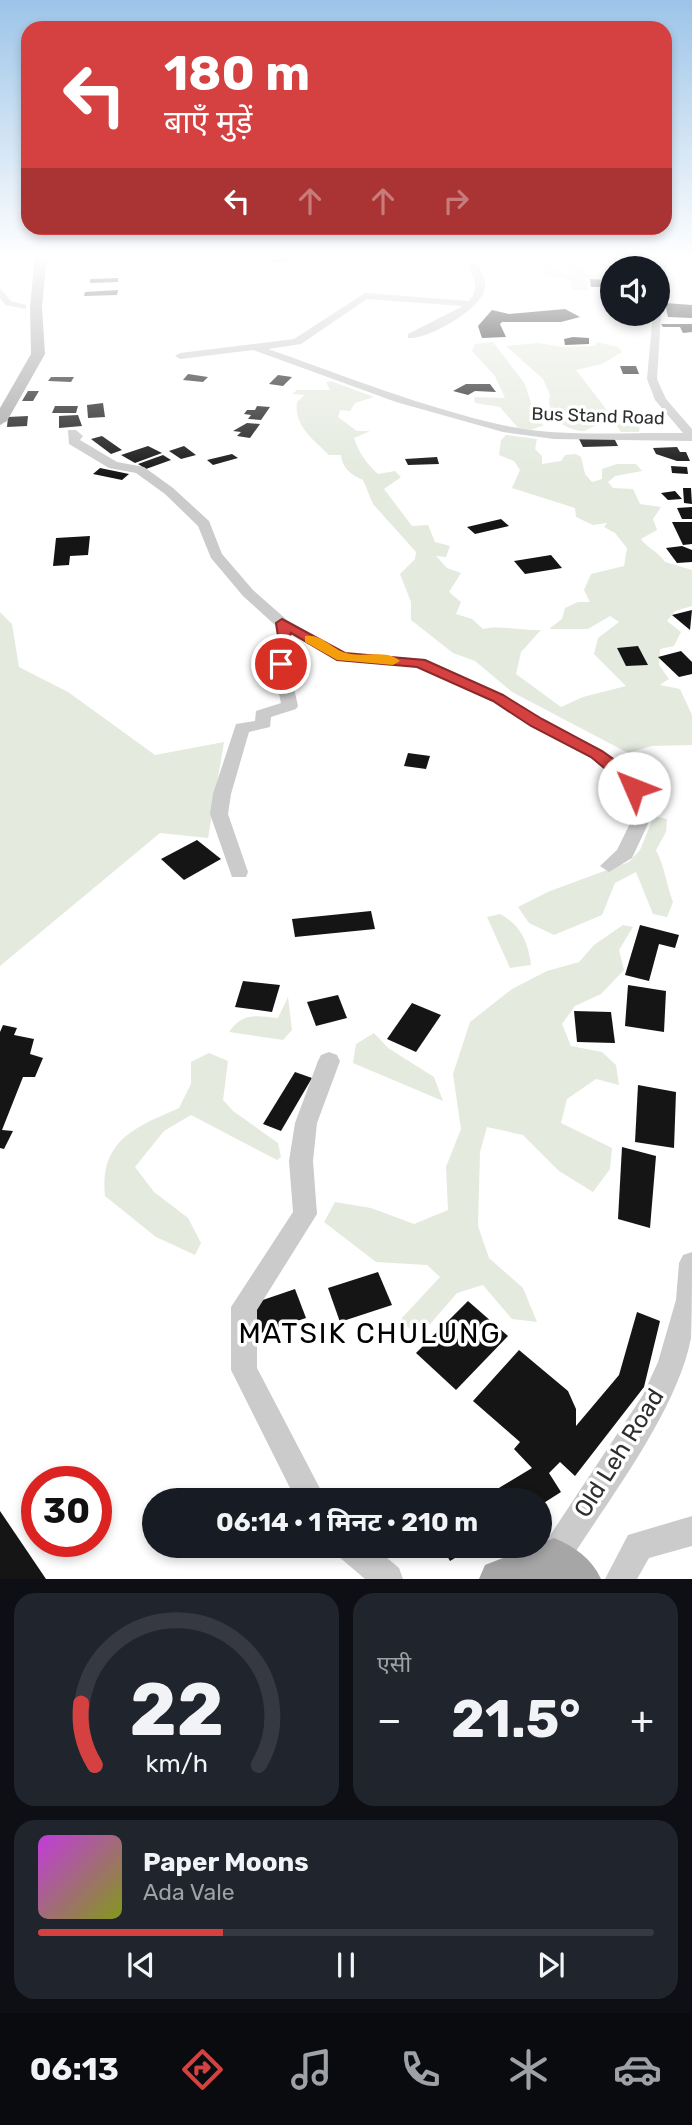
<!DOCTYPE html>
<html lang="hi">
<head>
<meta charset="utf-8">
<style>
	body { margin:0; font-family:Rubik,"Noto Sans Devanagari",sans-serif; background:#20242c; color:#f1f3f6; height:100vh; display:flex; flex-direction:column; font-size:26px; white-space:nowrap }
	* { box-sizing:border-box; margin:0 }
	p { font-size:23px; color:#9ea1a6 }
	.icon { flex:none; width:38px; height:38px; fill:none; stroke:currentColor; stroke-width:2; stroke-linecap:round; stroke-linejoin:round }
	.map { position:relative; height:1579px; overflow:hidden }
	.drawer { display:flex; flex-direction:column; gap:14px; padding:14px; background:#0d0f14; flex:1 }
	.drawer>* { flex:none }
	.guide { position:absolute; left:21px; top:21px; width:651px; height:214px; border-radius:21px; box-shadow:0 4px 10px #0003; background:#d54141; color:#fff; overflow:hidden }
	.controls { position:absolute; left:600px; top:256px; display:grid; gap:14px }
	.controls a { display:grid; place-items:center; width:70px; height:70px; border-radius:50%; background:#171b24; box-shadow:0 4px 10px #0003; font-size:35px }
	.speed { position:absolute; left:21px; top:1466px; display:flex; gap:14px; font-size:35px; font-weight:700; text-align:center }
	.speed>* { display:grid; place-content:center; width:91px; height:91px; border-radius:50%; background:#171b24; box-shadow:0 4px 10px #0003; line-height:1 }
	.speed .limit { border:10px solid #d22; background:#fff; color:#111 }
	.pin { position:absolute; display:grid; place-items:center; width:60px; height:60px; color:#fff; margin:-30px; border:4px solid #fff; border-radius:50%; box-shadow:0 2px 7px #0007 }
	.me { position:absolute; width:77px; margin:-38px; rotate:314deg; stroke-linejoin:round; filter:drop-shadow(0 0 5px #0008) }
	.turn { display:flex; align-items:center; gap:24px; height:147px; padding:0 28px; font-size:32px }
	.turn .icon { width:91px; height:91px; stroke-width:2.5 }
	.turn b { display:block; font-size:49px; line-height:60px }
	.lanes { display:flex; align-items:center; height:66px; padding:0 28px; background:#0003; justify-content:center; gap:35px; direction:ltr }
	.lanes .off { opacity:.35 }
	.big { font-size:52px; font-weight:700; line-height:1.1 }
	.drawer .tile { flex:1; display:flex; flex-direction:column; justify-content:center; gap:10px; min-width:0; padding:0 24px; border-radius:21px; background:#20242c }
	.drawer .dial { align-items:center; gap:0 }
	.dial svg { height:182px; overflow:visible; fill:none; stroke:#363941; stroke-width:7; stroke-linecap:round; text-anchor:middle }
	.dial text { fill:#f1f3f6; stroke:none }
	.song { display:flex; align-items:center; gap:21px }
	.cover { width:84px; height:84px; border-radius:10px; background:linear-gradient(135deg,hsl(290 70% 55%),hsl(70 70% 35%)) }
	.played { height:7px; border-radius:4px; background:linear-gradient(90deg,#d54141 30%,#363941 30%) }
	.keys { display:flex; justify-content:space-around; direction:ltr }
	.heat { display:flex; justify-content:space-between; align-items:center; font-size:38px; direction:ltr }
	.drawer .tiles { flex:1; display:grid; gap:14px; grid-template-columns:1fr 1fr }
	.tile:last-child { grid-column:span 2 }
	.trip { position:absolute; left:142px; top:1488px; width:410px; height:70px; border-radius:35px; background:#171b24; box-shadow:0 4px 10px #0003; font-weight:700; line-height:70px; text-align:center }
	.tab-bar { display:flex; height:112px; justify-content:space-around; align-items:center; background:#090b0e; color:#9ea1a6 }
	.tab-bar .icon { width:49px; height:49px }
	.tab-bar .current { color:#d54141 }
	.tab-bar b { font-size:32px; color:#f1f3f6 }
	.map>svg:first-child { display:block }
	.green { fill:#e4eade }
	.building { fill:#151515 }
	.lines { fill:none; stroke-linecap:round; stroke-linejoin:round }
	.minor { fill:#cbcbcb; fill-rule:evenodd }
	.major { fill:#a6a6a6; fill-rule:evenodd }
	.route { fill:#d54141; stroke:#8a2a2a; stroke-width:2 }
	.slow { fill:#f59e0b }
	.labels { text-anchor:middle; stroke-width:7; stroke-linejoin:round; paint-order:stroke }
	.far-street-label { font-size:18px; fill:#2e2e2e; stroke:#fff }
	.near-street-label { font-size:24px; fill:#2e2e2e; stroke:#fff }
	.near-quarter-label { font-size:28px; letter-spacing:2px; fill:#000; stroke:#fff }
</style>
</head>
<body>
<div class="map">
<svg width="692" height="1579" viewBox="0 0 692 1579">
	<rect width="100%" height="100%" fill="#fff"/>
	<g class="green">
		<polygon points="540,256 553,256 557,260 551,267 566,274 575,273 568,268 571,266 585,268 584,273 598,277 587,279 588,290 572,290 571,280 545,275"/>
		<polygon points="493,342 525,384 537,422 544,425 531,430 518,428 500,407 475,403 474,397 505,398 495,376 472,351 475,344"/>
		<path d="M597 342 618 347 622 352 602 364 576 370 609 413 635 416 640 424 639 432H621L614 422 597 425 584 431C565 431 545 415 550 395L543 379 506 346 538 343 563 347 595 346Z"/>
		<path d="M331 381 374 397 355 403 350 411 340 410 338 417 357 431H370L354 438C359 453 366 463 378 474L395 471 401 477 384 489 412 526 428 525 435 542 450 546 446 557 436 556 447 568 461 573 449 592 461 602 456 614 472 619 483 629C503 625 521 631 541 630L521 652 516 674 561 707 583 697 626 686 594 654 598 638 619 622 610 616 588 629H549L562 619 565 608 578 602H590L584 590 591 574 624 566 627 548 615 533 604 527 607 523 593 525 576 517 575 508 512 488 520 470 514 461 499 455 501 440 506 435 537 439 535 449 542 456V464L561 461 565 455 576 454 581 457 585 474 592 482 602 479V469L617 464H636L642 471 615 476 608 482 613 488 633 489 640 504 661 507 653 519 657 530 641 539C648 549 658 551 665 562L692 570V606L675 611 667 621 681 632 674 646 660 649 659 665 669 679 660 685 680 689 692 715V745L652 746 628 753 512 692 475 661 453 653 411 620V602L400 574 415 559 416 552 373 504 363 480C351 475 342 468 341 455H329C312 438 294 426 297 402L305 395 292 394 297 390H330L326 382Z"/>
		<polygon points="0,612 12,624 19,667 68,692 155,755 224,742 208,838 160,833 0,966"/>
		<path d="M654 816 667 819 666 832 656 850C665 867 666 884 673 902L667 917 653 914 636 872 615 883 602 915 554 935 529 923 518 907 550 891 629 862 640 850Z"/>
		<path d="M500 914C521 925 528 942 531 965L510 968 487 917Z"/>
		<polygon points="623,925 633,927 619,950 624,970 601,994 575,1006 562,1024 571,1046 602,1052 616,1065 619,1085 596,1079 567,1099 561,1123 612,1148 610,1169 593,1192 559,1171 523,1135 487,1127 480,1152 478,1226 489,1258 523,1288 537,1322 512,1319 483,1285 457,1293 418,1338 401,1319 440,1277 427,1265 376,1262 324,1222 335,1202 371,1208 414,1224 448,1210 446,1167 461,1129 453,1074 470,1022 512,989 547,971 579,962 594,945"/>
		<path d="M288 997 292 1030 283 1040 229 1032C243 1012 256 1016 278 1018Z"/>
		<polygon points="374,1033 388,1048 434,1077 443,1101 353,1063 356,1044"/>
		<path d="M209 1053 228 1061 223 1100 233 1111 278 1143 281 1157 277 1160 191 1115 164 1131 135 1167 154 1192 188 1218 201 1243 195 1255 156 1237 105 1196C99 1140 136 1127 179 1108L191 1084V1062Z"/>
	</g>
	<g class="building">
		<polygon points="290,256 301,258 273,262 269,260"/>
		<polygon points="118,278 118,282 90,283 90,279"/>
		<polygon points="590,279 610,280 611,287 591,287"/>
		<polygon points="118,290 117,295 84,296 85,292"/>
		<polygon points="665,303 692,305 692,318 668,317"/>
		<polygon points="565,309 580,317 561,322 502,322 500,324 506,337 482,338 478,326 492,310 509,314"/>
		<polygon points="661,324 692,324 692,332 683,333 680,327 663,327"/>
		<polygon points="573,337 589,338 589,344 565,345 564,339"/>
		<polygon points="620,366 636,366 639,374 623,374"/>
		<polygon points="188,374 208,377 203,382 183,380"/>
		<polygon points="278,375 292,377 283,386 269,384"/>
		<polygon points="51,377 74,377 71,382 48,381"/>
		<polygon points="466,384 490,384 496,392 475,391 468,395 453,391"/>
		<polygon points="28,391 39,391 33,401 22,401"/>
		<polygon points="103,403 105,417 88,418 87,405"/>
		<polygon points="55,406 78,406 76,413 52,413"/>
		<polygon points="257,406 270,407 261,420 248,419 251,415 244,414 247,410 255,410"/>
		<polygon points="78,415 82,426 59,428 59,416"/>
		<polygon points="28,416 27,426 7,427 8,417"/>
		<polygon points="247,423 260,424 250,438 237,436 241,432 233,431"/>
		<polygon points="102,436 122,450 111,454 91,439"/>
		<polygon points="614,438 618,446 583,447 579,439"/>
		<polygon points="148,446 162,453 135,463 121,455"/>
		<polygon points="184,446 196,455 181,459 169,451"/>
		<polygon points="677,447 680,452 686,452 690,461 677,461 656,454 653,448"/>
		<polygon points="232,454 238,458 213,465 207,460"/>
		<polygon points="163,455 171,460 146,469 138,464"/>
		<polygon points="437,457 439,464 408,465 405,459"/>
		<polygon points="671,466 687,467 688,474 672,473"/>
		<polygon points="100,468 129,474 122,480 93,474"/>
		<polygon points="683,488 691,488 692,504 684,503"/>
		<polygon points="675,491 682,499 668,500 661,493"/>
		<polygon points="692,507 692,519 682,519 677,508"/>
		<polygon points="501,519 509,526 475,534 467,527"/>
		<polygon points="672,522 692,522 692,544 683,545"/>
		<polygon points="90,536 88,555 70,556 69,565 53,566 56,538"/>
		<polygon points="682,546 692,550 692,562 677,563 666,548"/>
		<polygon points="551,555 562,568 525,574 514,561"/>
		<polygon points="692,610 690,630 672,615"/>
		<polygon points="638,646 648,665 626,666 617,648"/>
		<polygon points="681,651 692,662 692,674 679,677 658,657"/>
		<polygon points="408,753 430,756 426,769 404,766"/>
		<polygon points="197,840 221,859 184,880 161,859"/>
		<polygon points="371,911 375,929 295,937 292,919"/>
		<polygon points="640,925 679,935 675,948 659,944 649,981 625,975"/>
		<polygon points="243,981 280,985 272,1012 235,1007"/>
		<polygon points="628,985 666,991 664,1032 625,1026"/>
		<polygon points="338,995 347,1018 316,1026 307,1002"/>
		<polygon points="412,1003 441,1015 416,1052 387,1039"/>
		<polygon points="574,1011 611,1012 615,1043 577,1042"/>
		<polygon points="3,1025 17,1028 14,1035 34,1039 30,1054 43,1058 35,1077 23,1077 2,1130 13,1131 4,1149 0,1148 0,1032"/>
		<polygon points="295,1072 312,1078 281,1131 263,1124"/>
		<polygon points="638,1085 676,1092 674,1148 635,1142"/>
		<polygon points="622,1147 656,1156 650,1228 618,1219"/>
		<polygon points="378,1272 392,1305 340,1322 328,1288"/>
		<polygon points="295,1289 306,1318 261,1333 251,1304"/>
		<polygon points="468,1301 508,1336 456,1390 416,1353"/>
		<polygon points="637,1312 660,1321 644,1387 575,1476 560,1462 549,1473 561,1492 539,1506 539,1500 479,1500 532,1468 514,1449 520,1442 473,1401 519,1350 568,1391 576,1409 576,1426 619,1375"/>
		<polygon points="0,1511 46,1579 0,1579"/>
		<polygon points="441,1545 476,1545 450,1561"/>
	</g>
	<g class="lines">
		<g class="minor">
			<path d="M466 256H474C477 267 487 276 485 288 482 309 428 340 408 338V334L463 306 367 299 301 344 268 349C345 376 422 407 502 425 560 438 624 432 683 433L655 400 647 379 653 313H658V268L661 256H669L663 284 657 379 666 399 692 429V441L554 439 503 432 396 402 253 350 180 359 175 356 180 353 294 339 365 293 469 301C483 284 470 274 466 256Z"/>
			<polygon points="0,288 11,301 26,305 26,309 5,305 0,298"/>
			<polygon points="68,430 76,430 83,436 80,440 117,462 144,467 173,488 209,521 222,554 253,590 287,620 345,653 425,659 504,695 542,720 603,750 626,767 656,807 632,858 609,872 600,866 617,850 638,807 614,775 591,758 530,726 492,701 417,666 337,660 292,635 285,649 298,706 296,709 271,717 270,727 249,732 231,794 228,814 248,872 246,877 232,877 210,814 213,794 236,724 255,721 256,711 281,703 269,649 277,636 275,625 243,596 211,558 198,526 165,494 136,473 109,468 69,444"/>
			<polygon points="329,1052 337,1055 340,1061 317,1123 313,1161 317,1214 257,1310 257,1368 326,1500 296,1500 231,1370 231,1307 293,1212 289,1161 295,1123 318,1061 321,1055"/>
			<path d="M692 1252C692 1279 692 1311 691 1338 677 1412 606 1503 565 1568L554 1572 543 1568 539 1557 543 1546 643 1395 658 1362 676 1300 679 1263 683 1255Z"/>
			<polygon points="692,1516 692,1546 649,1558 637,1579 605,1579 628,1535"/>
			<polygon points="334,1545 372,1545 399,1568 403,1579 365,1579 338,1556"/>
		</g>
		<g class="major">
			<polygon points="35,256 47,256 42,307 45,354 7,421 0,425 0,408 31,354 30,307"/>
			<path d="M554 1538C574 1546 592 1559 601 1579H479L485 1565Z"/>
		</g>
	</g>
	<linearGradient id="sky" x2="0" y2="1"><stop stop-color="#9cc4e8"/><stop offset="0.54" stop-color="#fff"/><stop offset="1" stop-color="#fff" stop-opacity="0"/></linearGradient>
	<rect width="692" height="477" fill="url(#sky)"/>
	<polygon class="route" points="282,619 345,653 425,660 503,695 542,719 602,751 626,768 642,788 634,793 591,757 531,726 493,701 417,667 337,660 291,633 284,649 288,664 276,667 271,649 278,636 276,623"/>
	<path class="slow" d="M305 636C321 633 332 649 346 653 362 658 387 649 400 661L393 665 337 660 305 642Z"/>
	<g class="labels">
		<g class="far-street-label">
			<text transform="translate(598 416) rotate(2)" y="6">Bus Stand Road</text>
		</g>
		<g class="near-street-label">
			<text transform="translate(619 1453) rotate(-58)" y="8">Old Leh Road</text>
		</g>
		<g class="near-quarter-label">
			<text x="370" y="1343">MATSIK CHULUNG</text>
		</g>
	</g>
</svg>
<div class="controls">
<a><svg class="icon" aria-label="sound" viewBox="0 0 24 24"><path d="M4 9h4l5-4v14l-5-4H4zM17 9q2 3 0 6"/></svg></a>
</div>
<div class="speed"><div class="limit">30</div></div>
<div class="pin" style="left:281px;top:664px;background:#d93025"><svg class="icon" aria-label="arrive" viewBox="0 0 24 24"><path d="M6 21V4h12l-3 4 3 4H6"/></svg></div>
<svg class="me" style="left:634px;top:788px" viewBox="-20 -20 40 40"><circle r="19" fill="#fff"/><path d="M0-13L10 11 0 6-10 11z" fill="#d54141"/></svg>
<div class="trip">06:14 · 1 मिनट · 210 m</div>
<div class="guide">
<div class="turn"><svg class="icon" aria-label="left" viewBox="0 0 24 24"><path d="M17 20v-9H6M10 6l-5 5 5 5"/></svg><div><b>180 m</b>बाएँ मुड़ें</div></div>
<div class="lanes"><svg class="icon" aria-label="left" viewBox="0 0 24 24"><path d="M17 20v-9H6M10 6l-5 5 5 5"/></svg><svg class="icon off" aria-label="ahead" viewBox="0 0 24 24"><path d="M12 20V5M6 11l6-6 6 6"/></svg><svg class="icon off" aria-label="ahead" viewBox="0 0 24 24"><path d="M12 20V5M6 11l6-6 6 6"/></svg><svg class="icon off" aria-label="right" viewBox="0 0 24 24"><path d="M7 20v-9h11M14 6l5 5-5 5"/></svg></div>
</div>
</div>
<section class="drawer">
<div class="tiles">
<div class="tile dial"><svg viewBox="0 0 100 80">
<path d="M14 69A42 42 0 1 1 86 69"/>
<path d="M14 69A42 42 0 0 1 8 42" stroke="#d54141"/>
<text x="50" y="56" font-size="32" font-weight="700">22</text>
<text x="50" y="72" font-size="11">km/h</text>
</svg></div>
<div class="tile"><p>एसी</p>
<div class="heat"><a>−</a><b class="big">21.5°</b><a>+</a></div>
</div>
<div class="tile">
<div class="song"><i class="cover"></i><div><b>Paper Moons</b><p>Ada Vale</p></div></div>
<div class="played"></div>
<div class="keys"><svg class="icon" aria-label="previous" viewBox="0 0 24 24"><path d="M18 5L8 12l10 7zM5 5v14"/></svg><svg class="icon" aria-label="pause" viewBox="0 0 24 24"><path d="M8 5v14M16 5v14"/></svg><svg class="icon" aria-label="next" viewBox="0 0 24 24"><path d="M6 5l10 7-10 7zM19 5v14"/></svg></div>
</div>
</div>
</section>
<nav class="tab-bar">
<b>06:13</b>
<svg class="icon current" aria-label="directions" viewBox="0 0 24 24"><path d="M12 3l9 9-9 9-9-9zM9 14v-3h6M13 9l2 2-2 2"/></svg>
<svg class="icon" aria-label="music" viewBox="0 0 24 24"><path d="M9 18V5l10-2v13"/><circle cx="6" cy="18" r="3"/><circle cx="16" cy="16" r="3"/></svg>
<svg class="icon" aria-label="phone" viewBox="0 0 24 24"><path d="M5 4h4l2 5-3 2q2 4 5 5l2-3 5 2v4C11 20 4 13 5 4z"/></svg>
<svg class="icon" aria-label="climate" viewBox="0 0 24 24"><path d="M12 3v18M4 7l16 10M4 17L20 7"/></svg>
<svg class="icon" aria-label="car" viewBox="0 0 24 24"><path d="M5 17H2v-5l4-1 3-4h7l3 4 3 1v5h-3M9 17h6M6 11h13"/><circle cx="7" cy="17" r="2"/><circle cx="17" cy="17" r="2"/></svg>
</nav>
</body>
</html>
